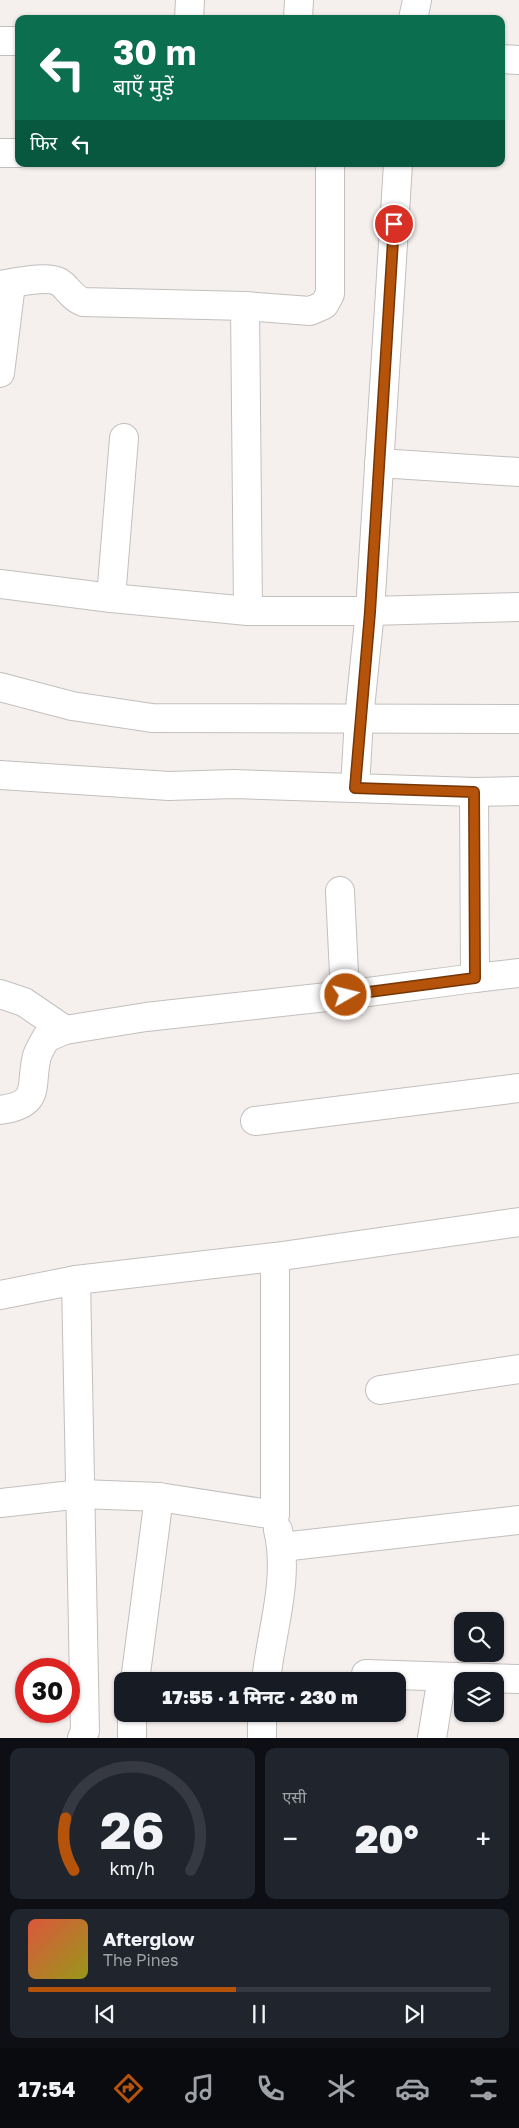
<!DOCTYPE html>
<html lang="hi">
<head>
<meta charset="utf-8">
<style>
	body { margin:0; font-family:"Golos Text","Noto Sans Devanagari",sans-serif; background:#20242c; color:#f1f3f6; height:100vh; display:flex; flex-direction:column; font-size:19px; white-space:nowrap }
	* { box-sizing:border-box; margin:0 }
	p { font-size:16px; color:#9ea1a6 }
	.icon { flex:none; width:28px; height:28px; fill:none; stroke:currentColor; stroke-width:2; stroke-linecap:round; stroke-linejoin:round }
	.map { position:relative; height:1738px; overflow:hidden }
	.side { display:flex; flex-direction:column; gap:10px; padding:10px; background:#0d0f14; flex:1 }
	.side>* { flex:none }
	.hud { position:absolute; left:15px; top:15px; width:490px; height:152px; border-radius:10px; box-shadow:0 1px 4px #0004; background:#0b6e4f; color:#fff; overflow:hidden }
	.buttons { position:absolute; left:454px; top:1612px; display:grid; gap:10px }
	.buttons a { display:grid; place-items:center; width:50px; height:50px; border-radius:10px; background:#171b24; box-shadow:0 1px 4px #0004; font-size:25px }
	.speed { position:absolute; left:15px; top:1658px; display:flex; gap:10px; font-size:25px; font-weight:700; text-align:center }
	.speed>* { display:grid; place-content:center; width:65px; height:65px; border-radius:50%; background:#171b24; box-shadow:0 1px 4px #0004; line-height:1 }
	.speed .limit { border:8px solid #d22; background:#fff; color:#111 }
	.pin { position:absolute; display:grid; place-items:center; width:42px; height:42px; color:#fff; margin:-21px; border:2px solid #fff; border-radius:50%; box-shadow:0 1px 5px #0007 }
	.me { position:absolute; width:55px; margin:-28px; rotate:82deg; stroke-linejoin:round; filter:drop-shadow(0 0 4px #0008) }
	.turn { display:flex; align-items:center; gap:18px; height:105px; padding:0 15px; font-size:22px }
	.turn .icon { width:65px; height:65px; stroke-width:2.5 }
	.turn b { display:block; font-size:35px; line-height:42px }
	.then { display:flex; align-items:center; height:48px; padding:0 15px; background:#0003; gap:10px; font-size:19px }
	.big { font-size:38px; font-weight:800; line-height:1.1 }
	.side .tile { flex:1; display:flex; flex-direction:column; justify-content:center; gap:8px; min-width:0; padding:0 18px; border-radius:10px; background:#20242c }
	.side .dial { align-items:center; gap:0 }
	.dial svg { height:130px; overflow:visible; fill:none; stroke:#363941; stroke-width:7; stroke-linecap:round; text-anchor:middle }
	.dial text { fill:#f1f3f6; stroke:none }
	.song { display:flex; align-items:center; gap:15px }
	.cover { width:60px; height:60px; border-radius:8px; background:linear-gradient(135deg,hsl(10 70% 55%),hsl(60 70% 35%)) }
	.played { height:5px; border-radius:2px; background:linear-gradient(90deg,#b45309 45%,#363941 45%) }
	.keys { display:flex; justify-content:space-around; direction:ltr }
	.heat { display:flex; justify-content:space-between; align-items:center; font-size:28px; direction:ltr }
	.side .tiles { flex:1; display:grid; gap:10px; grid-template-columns:1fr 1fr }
	.tile:last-child { grid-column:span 2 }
	.trip { position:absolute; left:114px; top:1672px; width:292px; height:50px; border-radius:10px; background:#171b24; box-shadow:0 1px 4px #0004; font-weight:800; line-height:50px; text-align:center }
	.menu { display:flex; height:80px; justify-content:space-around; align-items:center; background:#090b0e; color:#9ea1a6 }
	.menu .icon { width:35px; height:35px }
	.menu .selected { color:#b45309 }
	.menu b { font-size:22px; color:#f1f3f6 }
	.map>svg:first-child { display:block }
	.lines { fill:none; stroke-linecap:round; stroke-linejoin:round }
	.street-casing { stroke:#c3bfbd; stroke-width:30 }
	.street { stroke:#fff; stroke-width:28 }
	.route-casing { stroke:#753606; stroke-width:12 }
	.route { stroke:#b45309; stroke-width:9 }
</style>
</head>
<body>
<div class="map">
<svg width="519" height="1738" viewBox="0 0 519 1738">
	<rect width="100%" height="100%" fill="#f5f0ee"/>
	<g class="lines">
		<defs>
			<g id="street">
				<polyline points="189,19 190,0"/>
				<polyline points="298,19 299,0"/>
				<polyline points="413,19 417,0"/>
				<polyline points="0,41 19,41"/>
				<polyline points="501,59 519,60"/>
				<polyline points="0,153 19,153"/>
				<path d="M0 285C14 283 47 275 59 282 69 288 70 297 83 302L245 306 310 311 324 305 330 294V164"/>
				<polyline points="245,306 248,611"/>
				<polyline points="0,373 11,284"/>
				<polyline points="379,463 519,472"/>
				<polyline points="0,584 111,598 248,611 370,611 519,607"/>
				<polyline points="111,598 124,438"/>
				<polyline points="0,687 72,706 152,718 519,719"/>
				<polyline points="0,775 169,786 234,784 474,792 519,791"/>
				<polyline points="355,788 359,718 370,611 398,164"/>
				<polyline points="340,891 345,995"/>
				<polyline points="475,978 519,973"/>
				<polyline points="0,994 24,1002 65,1030"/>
				<path d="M0 1110C43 1104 29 1086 37 1056 39 1050 43 1044 46 1038L65 1030 146 1017 345 995 475 978 474 792"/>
				<polyline points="255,1121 519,1088"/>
				<polyline points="76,1280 85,1731 82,1738"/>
				<polyline points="0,1295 76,1280 275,1257 519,1222"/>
				<polyline points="380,1390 519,1369"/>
				<polyline points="0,1503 81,1494 159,1497 275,1515 275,1257"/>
				<polyline points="282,1547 519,1520"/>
				<polyline points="366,1674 519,1679"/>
				<polyline points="135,1681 159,1497"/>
				<path d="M266 1681C271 1631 290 1580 278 1530"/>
				<polyline points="262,1714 262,1738"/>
				<polyline points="132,1738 132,1714"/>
				<polyline points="432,1738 442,1677"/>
			</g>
		</defs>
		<use href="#street" class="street-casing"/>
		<use href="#street" class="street"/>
	</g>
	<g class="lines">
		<defs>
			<polyline id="route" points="346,995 475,978 474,792 355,788 370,612 394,224"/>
		</defs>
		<use href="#route" class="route-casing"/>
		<use href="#route" class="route"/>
	</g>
</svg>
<div class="buttons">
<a><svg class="icon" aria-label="search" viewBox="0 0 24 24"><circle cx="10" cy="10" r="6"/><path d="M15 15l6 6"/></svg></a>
<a><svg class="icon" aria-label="layers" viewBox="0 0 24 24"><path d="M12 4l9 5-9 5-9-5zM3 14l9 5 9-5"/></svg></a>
</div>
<div class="speed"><div class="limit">30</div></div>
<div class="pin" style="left:394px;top:224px;background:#d93025"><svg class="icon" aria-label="arrive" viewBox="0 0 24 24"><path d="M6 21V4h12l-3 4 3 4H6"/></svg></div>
<svg class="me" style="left:346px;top:995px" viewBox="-20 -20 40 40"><circle r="17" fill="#b45309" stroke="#fff" stroke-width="3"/><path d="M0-11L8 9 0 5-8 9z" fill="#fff"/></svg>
<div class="trip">17:55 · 1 मिनट · 230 m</div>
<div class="hud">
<div class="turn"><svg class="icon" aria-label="left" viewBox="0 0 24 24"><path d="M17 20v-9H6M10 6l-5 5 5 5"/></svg><div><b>30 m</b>बाएँ मुड़ें</div></div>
<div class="then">फिर<svg class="icon" aria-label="left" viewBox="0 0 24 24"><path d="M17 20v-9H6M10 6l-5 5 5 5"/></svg></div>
</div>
</div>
<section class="side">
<div class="tiles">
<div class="tile dial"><svg viewBox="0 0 100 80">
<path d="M14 69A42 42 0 1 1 86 69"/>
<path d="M14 69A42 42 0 0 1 9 37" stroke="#b45309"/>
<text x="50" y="56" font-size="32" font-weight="700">26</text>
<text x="50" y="72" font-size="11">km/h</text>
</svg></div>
<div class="tile"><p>एसी</p>
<div class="heat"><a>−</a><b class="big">20°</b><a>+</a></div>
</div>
<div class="tile">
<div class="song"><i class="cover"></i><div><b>Afterglow</b><p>The Pines</p></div></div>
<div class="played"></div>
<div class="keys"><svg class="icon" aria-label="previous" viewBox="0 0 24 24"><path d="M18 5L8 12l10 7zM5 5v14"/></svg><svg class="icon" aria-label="pause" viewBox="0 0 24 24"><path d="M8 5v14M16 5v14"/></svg><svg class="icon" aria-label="next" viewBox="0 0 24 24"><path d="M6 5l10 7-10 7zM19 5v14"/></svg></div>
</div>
</div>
</section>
<nav class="menu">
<b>17:54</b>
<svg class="icon selected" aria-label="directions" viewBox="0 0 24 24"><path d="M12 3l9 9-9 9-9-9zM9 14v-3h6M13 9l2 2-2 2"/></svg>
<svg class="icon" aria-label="music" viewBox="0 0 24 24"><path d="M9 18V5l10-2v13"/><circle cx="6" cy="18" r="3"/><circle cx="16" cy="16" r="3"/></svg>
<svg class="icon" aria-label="phone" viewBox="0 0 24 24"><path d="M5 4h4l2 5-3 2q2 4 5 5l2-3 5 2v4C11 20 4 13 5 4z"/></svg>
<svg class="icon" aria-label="climate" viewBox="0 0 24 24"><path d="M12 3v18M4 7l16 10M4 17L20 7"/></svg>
<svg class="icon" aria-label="car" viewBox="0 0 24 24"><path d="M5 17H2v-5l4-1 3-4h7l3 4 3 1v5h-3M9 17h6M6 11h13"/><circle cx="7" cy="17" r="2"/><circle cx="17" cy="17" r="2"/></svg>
<svg class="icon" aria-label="filters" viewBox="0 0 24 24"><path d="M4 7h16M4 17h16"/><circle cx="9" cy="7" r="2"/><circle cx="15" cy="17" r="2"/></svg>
</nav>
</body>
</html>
